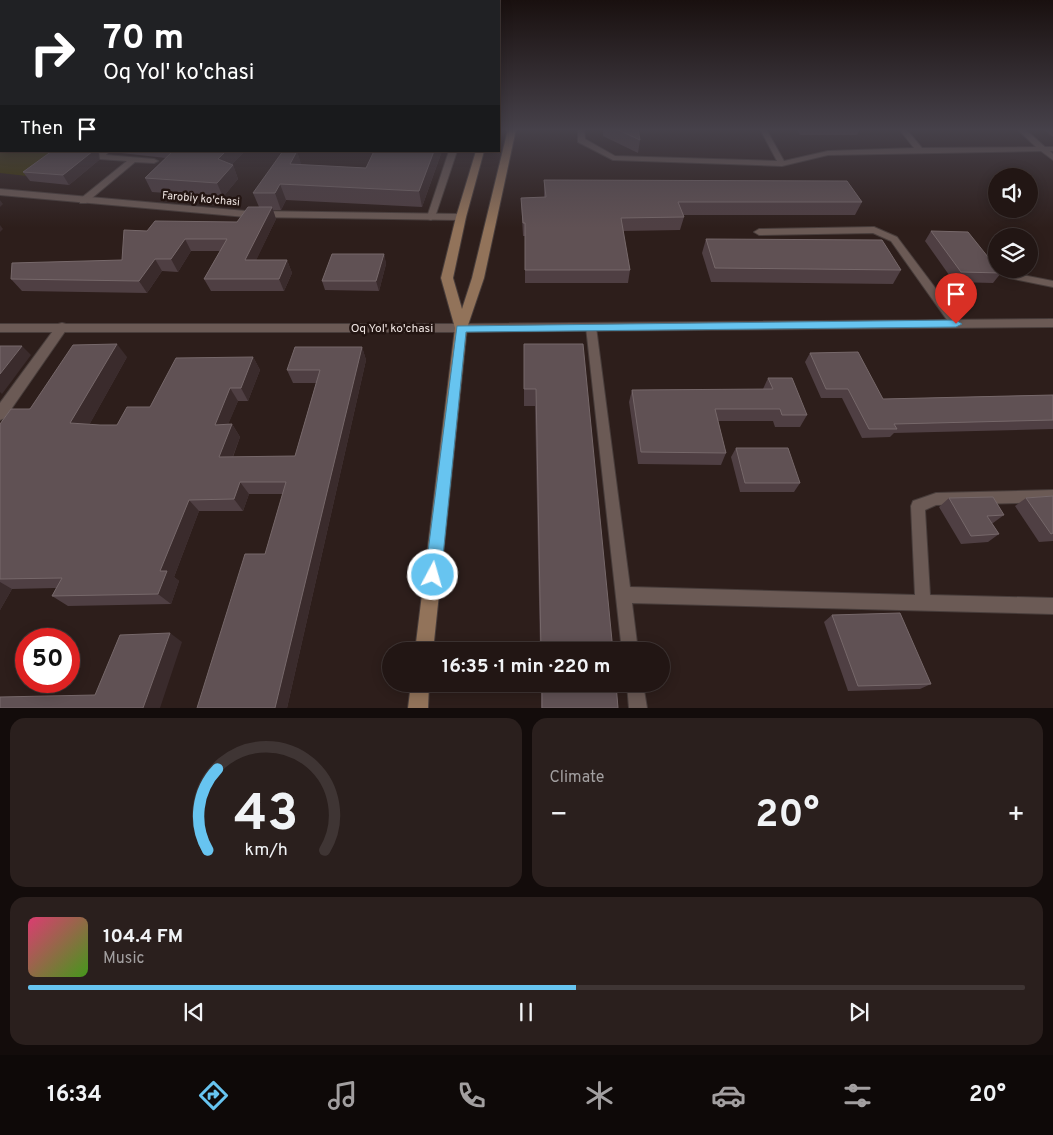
<!DOCTYPE html>
<html lang="en">
<head>
<meta charset="utf-8">
<style>
	body { margin:0; font-family:Overpass,sans-serif; background:#2a1f1d; color:#f1f3f6; height:100vh; display:flex; flex-direction:column; font-size:19px; white-space:nowrap }
	* { box-sizing:border-box; margin:0 }
	p { font-size:16px; color:#a29fa0 }
	.icon { flex:none; width:28px; height:28px; fill:none; stroke:currentColor; stroke-width:2; stroke-linecap:round; stroke-linejoin:round }
	.map { position:relative; height:708px; overflow:hidden }
	.sheet { display:flex; flex-direction:column; gap:10px; padding:10px; background:#130c0b; flex:1 }
	.sheet>* { flex:none }
	.hud { position:absolute; left:0px; top:0px; width:500px; height:152px; box-shadow:0 2px 12px #0003,0 0 0 1px #3f3534; background:#202124; color:#fff; overflow:hidden }
	.buttons { position:absolute; left:988px; top:168px; display:grid; gap:10px }
	.buttons a { display:grid; place-items:center; width:50px; height:50px; border-radius:50%; background:#221614; box-shadow:0 2px 12px #0003,0 0 0 1px #3f3534; font-size:25px }
	.speed { position:absolute; left:15px; top:628px; display:flex; gap:10px; font-size:25px; font-weight:700; text-align:center }
	.speed>* { display:grid; place-content:center; width:65px; height:65px; border-radius:50%; background:#221614; box-shadow:0 2px 12px #0003,0 0 0 1px #3f3534; line-height:1 }
	.speed .limit { border:8px solid #d22; background:#fff; color:#111 }
	.pin { position:absolute; display:grid; place-items:center; width:42px; height:42px; color:#fff; margin:-51px -21px; border-radius:50% 50% 50% 0; rotate:-45deg; box-shadow:0 0 5px #0007 }
	.pin .icon { rotate:45deg }
	.me { position:absolute; width:55px; margin:-28px; rotate:6deg; stroke-linejoin:round; filter:drop-shadow(0 0 4px #0008) }
	.turn { display:flex; align-items:center; gap:18px; height:105px; padding:0 20px; font-size:22px }
	.turn .icon { width:65px; height:65px; stroke-width:2.5 }
	.turn b { display:block; font-size:35px; line-height:42px }
	.then { display:flex; align-items:center; height:48px; padding:0 20px; background:#0003; gap:10px; font-size:19px }
	.big { font-size:38px; font-weight:700; line-height:1.1 }
	.sheet .widget { flex:1; display:flex; flex-direction:column; justify-content:center; gap:8px; min-width:0; padding:0 18px; border-radius:15px; background:#2a1f1d }
	.sheet .dial { align-items:center; gap:0 }
	.dial svg { height:130px; overflow:visible; fill:none; stroke:#3f3534; stroke-width:7; stroke-linecap:round; text-anchor:middle }
	.dial text { fill:#f1f3f6; stroke:none }
	.song { display:flex; align-items:center; gap:15px }
	.cover { width:60px; height:60px; border-radius:8px; background:linear-gradient(135deg,hsl(340 70% 55%),hsl(100 70% 35%)) }
	.played { height:5px; border-radius:2px; background:linear-gradient(90deg,#67c4f0 55%,#3f3534 55%) }
	.keys { display:flex; justify-content:space-around; direction:ltr }
	.heat { display:flex; justify-content:space-between; align-items:center; font-size:28px; direction:ltr }
	.sheet .tiles { flex:1; display:grid; gap:10px; grid-template-columns:1fr 1fr }
	.widget:last-child { grid-column:span 2 }
	.trip { position:absolute; left:382px; top:642px; width:288px; height:50px; border-radius:25px; background:#221614; box-shadow:0 2px 12px #0003,0 0 0 1px #3f3534; font-weight:700; line-height:50px; text-align:center }
	.dock { display:flex; height:80px; justify-content:space-around; align-items:center; background:#0e0908; color:#a29fa0 }
	.dock .icon { width:35px; height:35px }
	.dock .selected { color:#67c4f0 }
	.dock b { font-size:22px; color:#f1f3f6 }
	.map>svg:first-child { display:block }
	.green { fill:#3c3500 }
	.lines { fill:none; stroke-linecap:round; stroke-linejoin:round }
	.service-casing { stroke:#483d3b; stroke-width:2 }
	.minor-casing { stroke:#483d3b; stroke-width:2 }
	.tertiary-casing { stroke:#483d3b; stroke-width:2 }
	.secondary-casing { stroke:#483d3b; stroke-width:2 }
	.service { fill:#6b5a55; fill-rule:evenodd }
	.minor { fill:#6b5a55; fill-rule:evenodd }
	.tertiary { fill:#6b5a55; fill-rule:evenodd }
	.secondary { fill:#92735a; fill-rule:evenodd }
	.wall { fill:#4f3f43 }
	.shaded-wall { fill:#3a2b2c }
	.building { fill:#605154; stroke:#76686a }
	.route { fill:#67c4f0; stroke:#437f9c }
	.labels { text-anchor:middle; stroke-width:5; stroke-linejoin:round; paint-order:stroke }
	.far-street-label { font-size:11px; fill:#eee4e1; stroke:#231512 }
	.street-label { font-size:12px; fill:#eee4e1; stroke:#231512 }
</style>
</head>
<body>
<div class="map">
<svg width="1053" height="708" viewBox="0 0 1053 708">
	<rect width="100%" height="100%" fill="#2d1e1b"/>
	<polygon class="green" points="0,144 1,151 62,151 27,176 0,173"/>
	<g class="lines">
		<defs>
			<g id="service">
				<polygon points="578,129 584,129 585,139 615,156 777,161 760,129 766,129 784,161 828,151 914,148 899,129 906,129 922,148 1036,147 1017,129 1025,129 1045,147 1053,147 1053,151 1050,151 1053,154 1053,160 1041,151 828,155 782,166 613,160 578,142"/>
				<polygon points="99,151 109,151 106,155 154,159 158,161 154,163 135,162 86,203 80,203 80,199 127,161 100,159"/>
				<polygon points="449,151 457,151 435,217 431,220 428,219 427,217"/>
				<polygon points="874,227 897,237 960,321 961,324 960,327 952,327 891,241 873,233 759,235 754,232 759,229"/>
				<polygon points="1012,273 1053,281 1053,287 1009,278 1007,276 1009,274"/>
				<polygon points="591,323 596,327 630,587 915,595 911,506 913,501 936,493 1053,490 1053,502 936,505 925,510 930,595 1053,598 1053,614 632,603 638,651 622,651 586,327"/>
				<polygon points="627,684 643,684 647,708 629,708"/>
			</g>
			<g id="minor">
				<polygon points="0,189 246,211 461,214 466,217 461,220 246,217 0,195"/>
				<polygon points="62,323 66,324 68,327 66,330 5,418 0,420 0,403 58,324"/>
			</g>
			<polygon id="tertiary" points="1053,319 1053,327 461,332 0,332 0,324 461,324"/>
			<g id="secondary">
				<polygon points="508,129 516,129 484,278 467,328 433,651 415,651 455,328 441,278 456,217 476,151 484,151 466,217 453,278 462,309 472,278"/>
				<polygon points="411,684 429,684 428,708 408,708"/>
			</g>
		</defs>
		<use href="#service" class="service-casing"/>
		<use href="#minor" class="minor-casing"/>
		<use href="#tertiary" class="tertiary-casing"/>
		<use href="#secondary" class="secondary-casing"/>
		<use href="#service" class="service"/>
		<use href="#minor" class="minor"/>
		<use href="#tertiary" class="tertiary"/>
		<use href="#secondary" class="secondary"/>
	</g>
	<g class="wall">
		<polygon points="603,129 638,129 640,140 638,153 603,136"/>
		<polygon points="797,129 860,129 857,135 800,135"/>
		<polygon points="1043,129 1053,129 1053,137"/>
		<polygon points="52,151 98,151 99,160 69,185 30,181 23,172"/>
		<polygon points="111,151 245,151 231,165 233,165 238,179 223,197 152,192 145,178 166,158 112,152"/>
		<polygon points="297,151 301,165 366,168 442,151 422,207 286,200 281,210 273,210 276,219 256,260 287,260 292,273 284,291 211,291 204,279 220,251 191,251 178,272 162,271 147,293 22,291 11,279 122,260 147,231 237,222 259,207 253,193"/>
		<polygon points="544,180 862,202 855,215 683,215 684,217 680,230 623,231 630,270 628,283 525,283 525,236 523,236 521,198 544,197"/>
		<polygon points="931,231 1001,273 993,283 954,282 925,241"/>
		<polygon points="706,239 901,270 893,284 711,282 702,253"/>
		<polygon points="384,254 386,264 379,291 325,290 322,281"/>
		<polygon points="524,344 613,651 540,651 535,406 524,406"/>
		<polygon points="362,347 366,360 287,708 197,708 265,554 283,494 249,494 243,511 199,511 174,577 179,581 171,604 68,606 52,596 56,588 12,589 0,610 0,424 127,357 89,425 117,425 150,407 253,357 260,370 248,401 238,401 228,424 232,424 240,437 233,457 295,456 316,383 293,383 287,370"/>
		<polygon points="810,353 883,399 1053,395 1053,429 894,433 890,437 862,438 842,398 821,398 805,362"/>
		<polygon points="768,378 807,415 800,427 775,427 773,421 718,421 726,453 721,465 638,464 629,402 632,390 763,389"/>
		<polygon points="736,448 800,483 794,492 740,492 731,457"/>
		<polygon points="1053,496 1053,541 1039,542 1015,506 1026,498"/>
		<polygon points="949,498 1004,515 993,523 992,523 999,534 988,542 961,544 939,507"/>
		<polygon points="832,615 931,684 920,689 848,691 824,622"/>
		<polygon points="541,684 616,684 618,708 541,708"/>
	</g>
	<g class="shaded-wall">
		<polygon points="93,151 98,151 99,160 69,185 63,175"/>
		<polygon points="226,151 245,151 223,173 218,159"/>
		<polygon points="297,151 302,167 290,164"/>
		<polygon points="434,151 442,151 422,207 419,191"/>
		<polygon points="233,165 238,179 223,197 217,183"/>
		<polygon points="280,184 286,200 281,210 275,193"/>
		<polygon points="0,200 3,204 0,207"/>
		<polygon points="272,207 276,219 250,273 245,260"/>
		<polygon points="0,225 3,229 0,232"/>
		<polygon points="185,239 191,251 178,272 171,259"/>
		<polygon points="384,254 386,264 379,291 376,281"/>
		<polygon points="155,259 162,271 147,293 139,281"/>
		<polygon points="287,260 292,273 284,291 279,279"/>
		<polygon points="117,344 127,357 83,436 70,423"/>
		<polygon points="22,346 31,355 2,394 0,392 0,374"/>
		<polygon points="362,347 366,360 287,708 275,708"/>
		<polygon points="253,357 260,370 248,401 241,388"/>
		<polygon points="230,388 238,401 223,437 215,425"/>
		<polygon points="232,424 240,437 228,469 219,457"/>
		<polygon points="240,482 249,494 243,511 234,499"/>
		<polygon points="189,500 199,511 174,577 179,581 171,604 158,594 160,571"/>
		<polygon points="0,582 12,589 0,610"/>
		<polygon points="170,633 182,642 160,708 143,708"/>
	</g>
	<g class="building">
		<polygon points="616,129 638,129 640,140"/>
		<polygon points="52,151 93,151 63,175 23,172"/>
		<polygon points="173,151 226,151 218,159 233,165 217,183 145,178"/>
		<polygon points="283,151 297,151 290,164 366,168 374,151 434,151 419,191 280,184 275,193 253,193"/>
		<polygon points="544,180 847,181 862,202 678,202 684,217 621,218 630,270 525,270 525,223 523,223 521,198 546,197"/>
		<polygon points="248,207 272,207 245,260 287,260 279,279 204,279 227,239 185,239 171,259 155,259 139,281 11,279 12,263 122,260 124,230 147,231 155,221 237,222"/>
		<polygon points="931,231 968,232 996,267 996,269 998,269 1001,273 961,272"/>
		<polygon points="706,239 882,240 901,270 715,268"/>
		<polygon points="332,254 384,254 376,281 322,281"/>
		<polygon points="117,344 70,423 100,425 117,425 127,407 150,407 176,358 253,357 241,388 230,388 215,425 232,424 219,457 295,456 320,370 287,370 295,347 362,347 275,708 197,708 245,554 265,554 286,482 240,482 234,499 189,500 160,571 167,571 158,594 52,596 62,578 0,579 0,424 11,409 30,409 73,345"/>
		<polygon points="524,344 583,344 613,651 541,651 536,389 524,389"/>
		<polygon points="0,346 22,346 0,374"/>
		<polygon points="858,352 883,399 1053,395 1053,420 894,424 897,429 869,429 848,389 826,389 810,353"/>
		<polygon points="768,378 792,378 807,415 782,415 780,409 715,409 726,453 641,452 632,390 773,389"/>
		<polygon points="736,448 788,448 800,483 745,483"/>
		<polygon points="1053,496 1053,533 1051,534 1026,498"/>
		<polygon points="993,497 1004,515 987,516 999,534 971,536 949,498"/>
		<polygon points="900,613 931,684 858,686 832,615"/>
		<polygon points="170,633 143,708 0,708 0,697 95,695 120,635"/>
		<polygon points="542,684 616,684 618,708 542,708"/>
	</g>
	<linearGradient id="sky" x2="0" y2="1"><stop stop-color="#19100f"/><stop offset="0.57" stop-color="#46414a"/><stop offset="1" stop-color="#46414a" stop-opacity="0"/></linearGradient>
	<rect width="1053" height="228" fill="url(#sky)"/>
	<polygon class="route" points="956,320 962,324 956,327 466,332 441,575 438,581 433,583 427,581 425,575 457,326"/>
	<g class="labels">
		<g class="far-street-label">
			<text transform="translate(201 198) rotate(5)" y="4">Farobiy ko'chasi</text>
		</g>
		<g class="street-label">
			<text x="392" y="332">Oq Yol' ko'chasi</text>
		</g>
	</g>
</svg>
<div class="buttons">
<a><svg class="icon" aria-label="sound" viewBox="0 0 24 24"><path d="M4 9h4l5-4v14l-5-4H4zM17 9q2 3 0 6"/></svg></a>
<a><svg class="icon" aria-label="layers" viewBox="0 0 24 24"><path d="M12 4l9 5-9 5-9-5zM3 14l9 5 9-5"/></svg></a>
</div>
<div class="speed"><div class="limit">50</div></div>
<div class="pin" style="left:956px;top:324px;background:#d93025"><svg class="icon" aria-label="arrive" viewBox="0 0 24 24"><path d="M6 21V4h12l-3 4 3 4H6"/></svg></div>
<svg class="me" style="left:433px;top:575px" viewBox="-20 -20 40 40"><circle r="17" fill="#67c4f0" stroke="#fff" stroke-width="3"/><path d="M0-11L8 9 0 5-8 9z" fill="#fff"/></svg>
<div class="trip">16:35 · 1 min · 220 m</div>
<div class="hud">
<div class="turn"><svg class="icon" aria-label="right" viewBox="0 0 24 24"><path d="M7 20v-9h11M14 6l5 5-5 5"/></svg><div><b>70 m</b>Oq Yol' ko'chasi</div></div>
<div class="then">Then<svg class="icon" aria-label="arrive" viewBox="0 0 24 24"><path d="M6 21V4h12l-3 4 3 4H6"/></svg></div>
</div>
</div>
<section class="sheet">
<div class="tiles">
<div class="widget dial"><svg viewBox="0 0 100 80">
<path d="M14 69A42 42 0 1 1 86 69"/>
<path d="M14 69A42 42 0 0 1 20 19" stroke="#67c4f0"/>
<text x="50" y="56" font-size="32" font-weight="700">43</text>
<text x="50" y="72" font-size="11">km/h</text>
</svg></div>
<div class="widget"><p>Climate</p>
<div class="heat"><a>−</a><b class="big">20°</b><a>+</a></div>
</div>
<div class="widget">
<div class="song"><i class="cover"></i><div><b>104.4 FM</b><p>Music</p></div></div>
<div class="played"></div>
<div class="keys"><svg class="icon" aria-label="previous" viewBox="0 0 24 24"><path d="M18 5L8 12l10 7zM5 5v14"/></svg><svg class="icon" aria-label="pause" viewBox="0 0 24 24"><path d="M8 5v14M16 5v14"/></svg><svg class="icon" aria-label="next" viewBox="0 0 24 24"><path d="M6 5l10 7-10 7zM19 5v14"/></svg></div>
</div>
</div>
</section>
<nav class="dock">
<b>16:34</b>
<svg class="icon selected" aria-label="directions" viewBox="0 0 24 24"><path d="M12 3l9 9-9 9-9-9zM9 14v-3h6M13 9l2 2-2 2"/></svg>
<svg class="icon" aria-label="music" viewBox="0 0 24 24"><path d="M9 18V5l10-2v13"/><circle cx="6" cy="18" r="3"/><circle cx="16" cy="16" r="3"/></svg>
<svg class="icon" aria-label="phone" viewBox="0 0 24 24"><path d="M5 4h4l2 5-3 2q2 4 5 5l2-3 5 2v4C11 20 4 13 5 4z"/></svg>
<svg class="icon" aria-label="climate" viewBox="0 0 24 24"><path d="M12 3v18M4 7l16 10M4 17L20 7"/></svg>
<svg class="icon" aria-label="car" viewBox="0 0 24 24"><path d="M5 17H2v-5l4-1 3-4h7l3 4 3 1v5h-3M9 17h6M6 11h13"/><circle cx="7" cy="17" r="2"/><circle cx="17" cy="17" r="2"/></svg>
<svg class="icon" aria-label="filters" viewBox="0 0 24 24"><path d="M4 7h16M4 17h16"/><circle cx="9" cy="7" r="2"/><circle cx="15" cy="17" r="2"/></svg>
<b>20°</b>
</nav>
</body>
</html>
